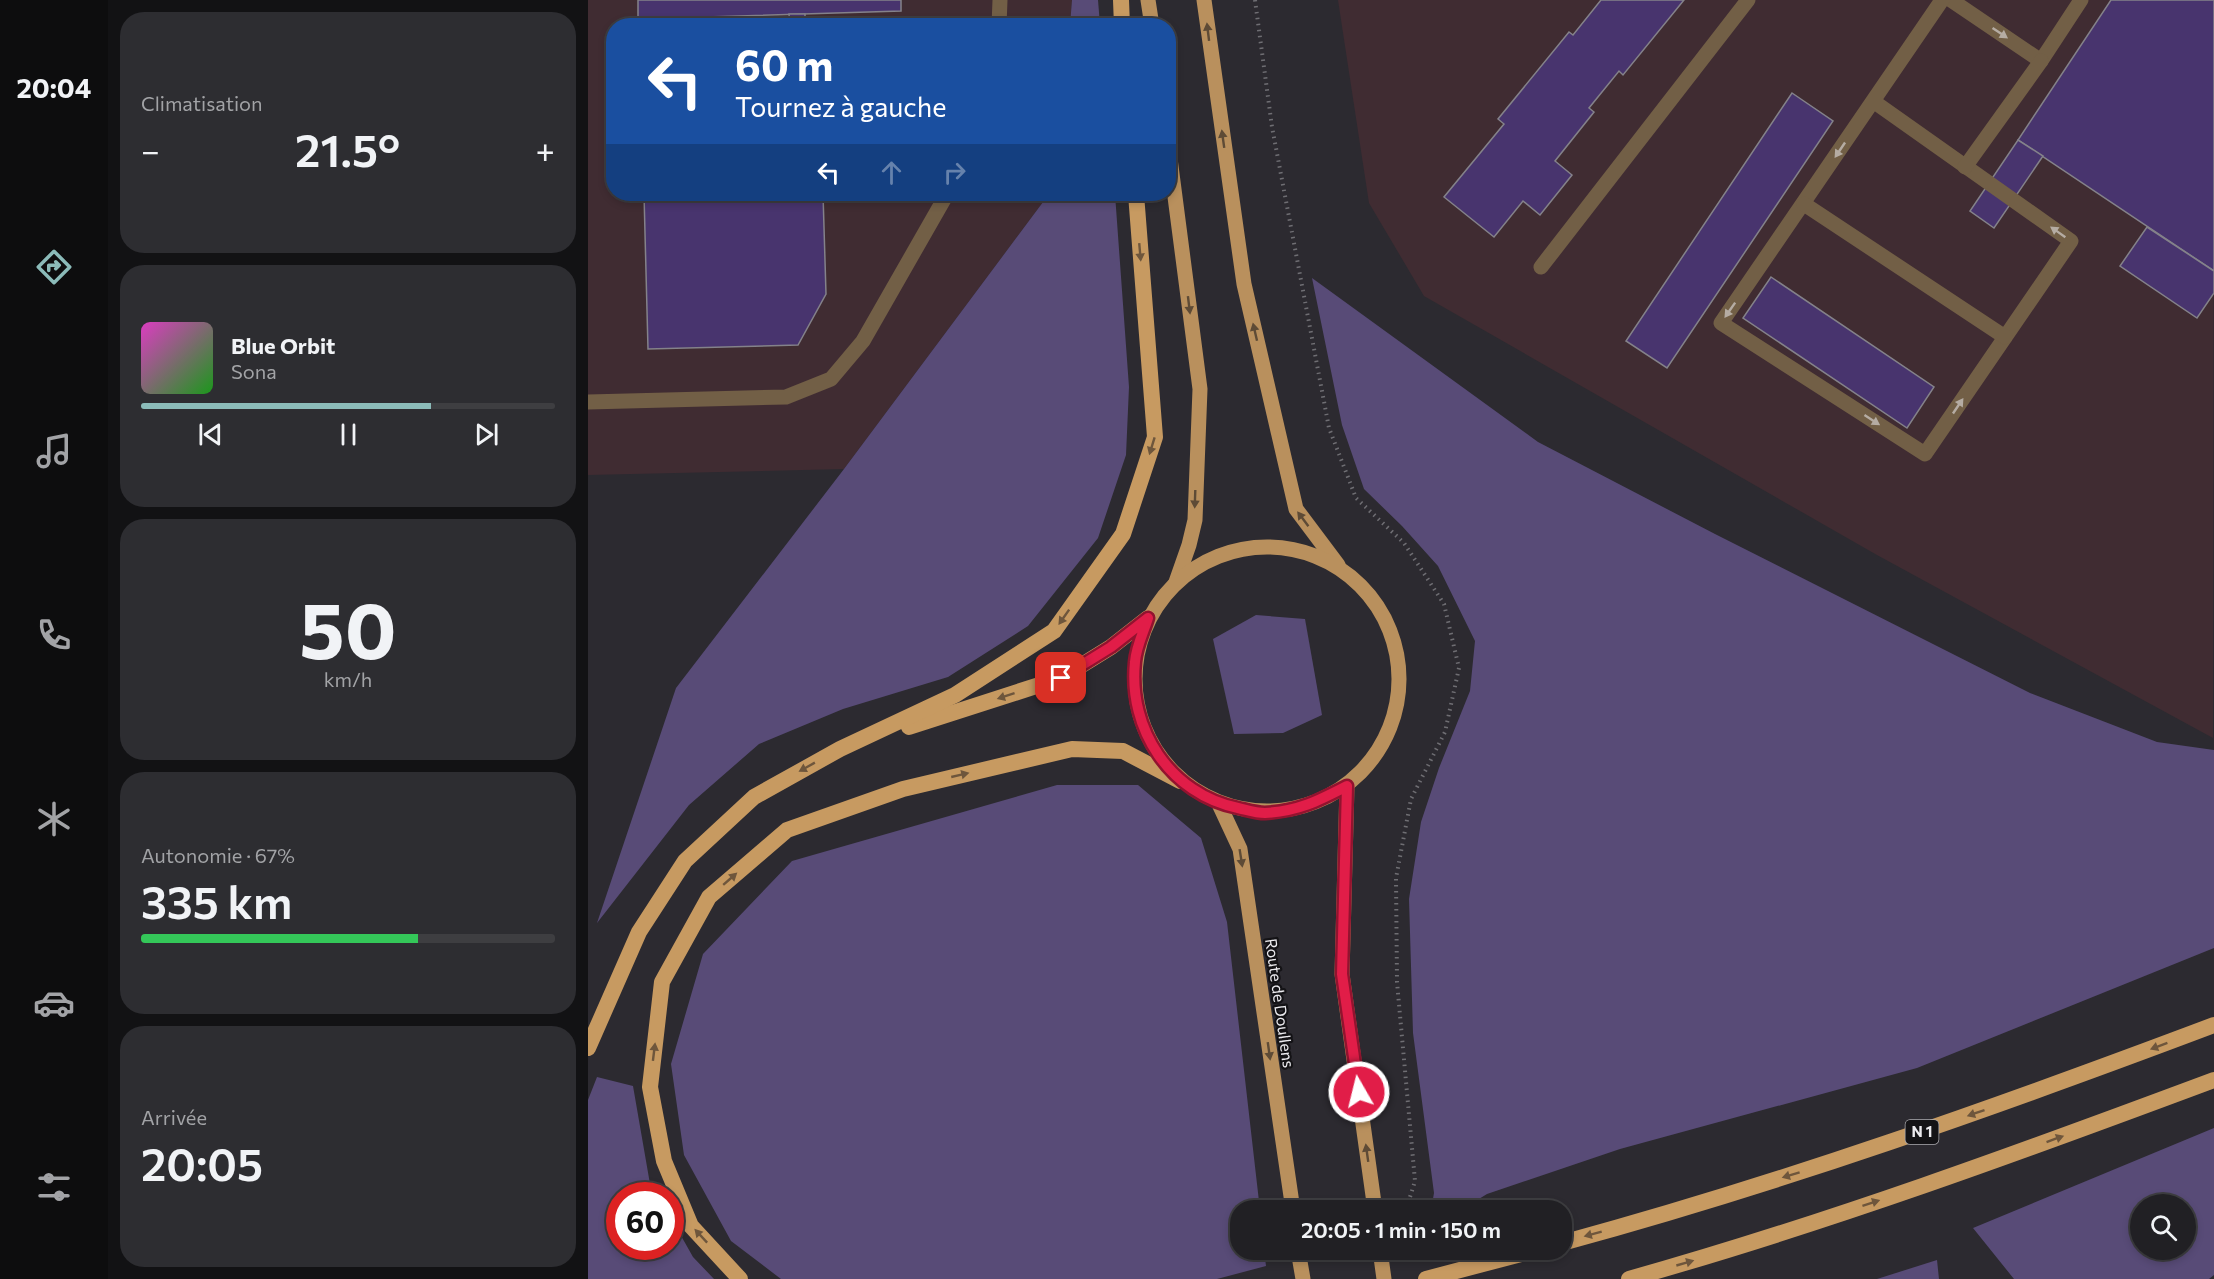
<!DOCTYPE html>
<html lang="fr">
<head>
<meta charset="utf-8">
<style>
	body { margin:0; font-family:Commissioner,sans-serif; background:#2d2d31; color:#f1f3f6; height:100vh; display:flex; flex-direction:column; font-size:22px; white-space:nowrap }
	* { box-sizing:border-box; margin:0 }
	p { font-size:20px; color:#a2a3a6 }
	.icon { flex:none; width:33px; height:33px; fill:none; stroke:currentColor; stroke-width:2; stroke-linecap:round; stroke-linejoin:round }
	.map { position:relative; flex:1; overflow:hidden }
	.details { display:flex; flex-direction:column; gap:12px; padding:12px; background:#121214; width:480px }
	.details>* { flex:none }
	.guide { position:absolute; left:18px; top:18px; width:570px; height:183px; border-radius:24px; box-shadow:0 3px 9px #0003,0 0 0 2px #3e3e41; background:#1a4fa0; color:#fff; overflow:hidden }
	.fabs { position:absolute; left:1542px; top:1194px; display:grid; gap:12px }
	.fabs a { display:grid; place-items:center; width:66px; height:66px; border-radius:50%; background:#212024; box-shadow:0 3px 9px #0003,0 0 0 2px #3e3e41; font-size:30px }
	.speed { position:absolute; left:18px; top:1182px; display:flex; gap:12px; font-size:30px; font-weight:700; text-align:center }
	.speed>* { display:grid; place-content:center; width:78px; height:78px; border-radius:50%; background:#212024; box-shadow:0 3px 9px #0003,0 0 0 2px #3e3e41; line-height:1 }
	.speed .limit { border:9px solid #d22; background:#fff; color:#111 }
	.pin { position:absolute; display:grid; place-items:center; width:51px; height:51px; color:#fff; margin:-26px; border-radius:12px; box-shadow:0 3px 9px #0006 }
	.me { position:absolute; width:66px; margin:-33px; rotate:352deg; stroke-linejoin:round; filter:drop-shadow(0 0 4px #0008) }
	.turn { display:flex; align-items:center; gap:21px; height:126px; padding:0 30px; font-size:27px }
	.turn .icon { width:78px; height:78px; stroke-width:2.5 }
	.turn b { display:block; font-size:42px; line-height:51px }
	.lanes { display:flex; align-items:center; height:57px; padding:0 30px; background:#0003; justify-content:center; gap:30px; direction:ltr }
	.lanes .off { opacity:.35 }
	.big { font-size:45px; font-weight:600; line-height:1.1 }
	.details .tile { flex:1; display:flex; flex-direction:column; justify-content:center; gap:9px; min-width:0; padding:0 21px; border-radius:24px; background:#2d2d31 }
	.details .dial { align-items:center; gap:0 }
	.dial b { font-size:78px; line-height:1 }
	.song { display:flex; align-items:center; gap:18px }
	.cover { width:72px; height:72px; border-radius:9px; background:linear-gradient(135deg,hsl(310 70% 55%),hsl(120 70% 35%)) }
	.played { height:6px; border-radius:3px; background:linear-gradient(90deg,#8bbbb9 70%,#3e3e41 70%) }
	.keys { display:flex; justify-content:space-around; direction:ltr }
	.heat { display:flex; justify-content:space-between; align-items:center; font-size:33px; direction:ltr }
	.charge { height:9px; border-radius:4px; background:linear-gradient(90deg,#34c759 67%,#3e3e41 0) }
	.trip { position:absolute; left:642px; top:1200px; width:342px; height:60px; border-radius:24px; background:#212024; box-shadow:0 3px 9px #0003,0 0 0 2px #3e3e41; font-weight:600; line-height:60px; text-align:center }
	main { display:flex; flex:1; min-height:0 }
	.tab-bar { display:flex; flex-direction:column; width:108px; justify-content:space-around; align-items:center; background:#0d0d0e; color:#a2a3a6 }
	.tab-bar .icon { width:42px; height:42px }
	.tab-bar .active { color:#8bbbb9 }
	.tab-bar b { font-size:27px; color:#f1f3f6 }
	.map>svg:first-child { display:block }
	.commercial { fill:#402c32 }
	.green { fill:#584b77; fill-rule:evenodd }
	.building { fill:#48346e; stroke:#84828a; stroke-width:1.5 }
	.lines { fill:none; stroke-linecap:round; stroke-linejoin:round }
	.path { stroke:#6f6e73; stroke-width:4; stroke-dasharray:1.5 4.5; stroke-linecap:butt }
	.service { stroke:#725f46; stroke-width:15 }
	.primary { stroke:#b9905d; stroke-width:15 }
	.trunk { stroke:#c79a61; stroke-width:16 }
	.oneway { fill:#5e4b36 }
	.oneway2 { fill:#b5aca3 }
	.oneway3 { fill:#6e563c }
	.route-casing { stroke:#92132f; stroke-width:15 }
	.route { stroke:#e11d48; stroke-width:10 }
	.labels { text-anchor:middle; stroke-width:4.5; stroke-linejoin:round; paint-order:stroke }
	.shield { fill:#141316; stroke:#abaaae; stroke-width:1.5 }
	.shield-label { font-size:15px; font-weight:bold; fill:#ecebef }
	.street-label { font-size:16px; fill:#ecebef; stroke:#141316 }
</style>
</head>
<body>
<main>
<nav class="tab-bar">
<b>20:04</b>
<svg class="icon active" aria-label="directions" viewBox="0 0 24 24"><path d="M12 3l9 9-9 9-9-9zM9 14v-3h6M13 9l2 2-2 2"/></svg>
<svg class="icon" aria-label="music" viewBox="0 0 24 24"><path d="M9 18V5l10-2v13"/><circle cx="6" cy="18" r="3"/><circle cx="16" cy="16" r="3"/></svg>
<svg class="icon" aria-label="phone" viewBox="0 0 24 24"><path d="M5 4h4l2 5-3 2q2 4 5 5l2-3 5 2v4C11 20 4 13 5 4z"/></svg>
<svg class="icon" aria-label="climate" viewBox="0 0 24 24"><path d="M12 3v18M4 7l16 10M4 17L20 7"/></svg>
<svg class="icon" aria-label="car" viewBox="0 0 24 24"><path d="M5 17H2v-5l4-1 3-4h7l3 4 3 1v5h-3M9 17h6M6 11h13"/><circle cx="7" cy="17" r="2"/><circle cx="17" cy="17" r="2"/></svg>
<svg class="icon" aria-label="filters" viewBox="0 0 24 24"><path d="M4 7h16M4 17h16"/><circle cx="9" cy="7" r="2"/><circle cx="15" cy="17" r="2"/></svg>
</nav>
<section class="details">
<div class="tile"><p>Climatisation</p>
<div class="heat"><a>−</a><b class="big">21.5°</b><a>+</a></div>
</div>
<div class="tile">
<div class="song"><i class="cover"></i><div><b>Blue Orbit</b><p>Sona</p></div></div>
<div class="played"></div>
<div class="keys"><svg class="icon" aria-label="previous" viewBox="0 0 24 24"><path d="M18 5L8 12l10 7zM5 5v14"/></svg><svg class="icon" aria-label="pause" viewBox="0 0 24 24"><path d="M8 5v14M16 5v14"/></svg><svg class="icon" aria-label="next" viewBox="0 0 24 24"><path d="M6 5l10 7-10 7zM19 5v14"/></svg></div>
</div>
<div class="tile dial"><b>50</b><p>km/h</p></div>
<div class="tile"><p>Autonomie · 67%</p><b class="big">335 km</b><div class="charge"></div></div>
<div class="tile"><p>Arrivée</p><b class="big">20:05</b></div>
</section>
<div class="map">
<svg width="1626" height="1279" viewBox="0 0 1626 1279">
	<rect width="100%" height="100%" fill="#2c2a30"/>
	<g class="commercial">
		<polygon points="0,0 484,0 482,25 26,26 26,194 461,194 256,469 0,475"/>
		<polygon points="750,0 1626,0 1625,738 1289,555 836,296 781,203"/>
	</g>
	<g class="green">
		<polygon points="484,0 510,0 512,25 482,25"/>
		<polygon points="461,194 527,194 541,387 538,455 510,538 440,626 360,677 255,709 171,744 101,805 9,923 88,688 256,469"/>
		<polygon points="724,278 950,442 1127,534 1442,693 1569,742 1626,750 1626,948 1329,1068 1032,1149 899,1194 873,1210 843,1210 846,1193 825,1033 821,899 833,822 851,768 882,691 887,641 850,566 814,526 776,489 754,425"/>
		<polygon points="668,615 717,619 734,715 695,733 646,734 625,639"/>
		<polygon points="469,785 550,785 613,838 639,922 672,1210 652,1210 652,1250 676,1250 678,1266 629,1279 193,1279 143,1241 96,1155 83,1064 115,954 204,861"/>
		<polygon points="9,1077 45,1086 62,1184 69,1195 32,1196 32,1246 82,1246 83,1218 105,1257 126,1279 0,1279 0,1100"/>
		<path d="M1626 1128V1275L1621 1279H1426L1385 1228ZM1552 1204H1598V1250H1552Z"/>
		<polygon points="1349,1260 1351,1279 1289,1279"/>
	</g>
	<g class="building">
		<polygon points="50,0 313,0 313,11 50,19"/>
		<polygon points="1013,0 1096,0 1035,75 1031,71 1001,108 1006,112 967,161 984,175 952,215 935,201 906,237 856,197 916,124 910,119 981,32 985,35"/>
		<polygon points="1523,0 1626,0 1626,271 1430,140"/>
		<polygon points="201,14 217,14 217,26 202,26"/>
		<polygon points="125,17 125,26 109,26 109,18"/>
		<polygon points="1204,93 1245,121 1079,368 1038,341"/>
		<polygon points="1430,140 1455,156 1406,228 1382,211"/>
		<polygon points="56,194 235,194 238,294 210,345 60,349"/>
		<polygon points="1559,227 1626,271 1626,293 1609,318 1532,266"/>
		<polygon points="1183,277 1346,387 1319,428 1155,318"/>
	</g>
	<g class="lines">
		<polyline class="path" points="667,0 684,127 741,428 768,498 816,543 856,604 871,668 857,732 823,799 808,878 809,982 827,1181 818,1210"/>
		<g class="service">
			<polyline points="1363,0 1453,61 1493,0"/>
			<polyline points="411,26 412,0"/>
			<polyline points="1285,101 1483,241 1337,454 1133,323 1354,0"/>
			<polyline points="1377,167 1453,61"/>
			<polyline points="1216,204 1417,337"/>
			<polyline points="953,267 1160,0"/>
			<polyline points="0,402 198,397 243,379 275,341 359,194"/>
		</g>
		<g class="primary">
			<polyline points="560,0 564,26"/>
			<polyline points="616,0 656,284 708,509 750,565"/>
			<polyline points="580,143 612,389 607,520 601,545 588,582"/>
			<circle cx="679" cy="679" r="132"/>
			<polyline points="759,786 754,974 787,1210"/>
			<polyline points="631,804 652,849 705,1210"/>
			<polyline points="710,1250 715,1279"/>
			<polyline points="792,1250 796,1279"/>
		</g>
		<g class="trunk">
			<polyline points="533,0 534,26"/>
			<polyline points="321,727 473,678 523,647 560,618"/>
			<polyline points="0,1048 51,932 97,861 166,797 252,749 367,695 466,631 535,534 567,437 548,194"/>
			<path d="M974 1243C1195 1183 1411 1106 1626 1025"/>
			<polyline points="152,1279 103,1226 76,1161 62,1087 74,982 121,897 199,830 315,789 484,749 535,751 592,781"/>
			<polyline points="838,1279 948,1250"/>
			<path d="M1041 1279C1240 1223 1433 1152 1626 1080"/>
		</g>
	</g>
	<defs><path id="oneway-solid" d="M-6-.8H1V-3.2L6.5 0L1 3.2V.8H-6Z" transform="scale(1.5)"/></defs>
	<g class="oneway">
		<use href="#oneway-solid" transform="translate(620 32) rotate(-97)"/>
		<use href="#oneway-solid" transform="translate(635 139) rotate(-98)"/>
		<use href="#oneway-solid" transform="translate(601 305) rotate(83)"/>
		<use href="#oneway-solid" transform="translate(667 332) rotate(-103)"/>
		<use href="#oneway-solid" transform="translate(607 499) rotate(92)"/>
		<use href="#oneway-solid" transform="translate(715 519) rotate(-127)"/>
		<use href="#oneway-solid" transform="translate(653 858) rotate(81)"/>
		<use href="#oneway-solid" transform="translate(681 1051) rotate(82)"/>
		<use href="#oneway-solid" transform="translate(779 1153) rotate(-98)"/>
	</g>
	<g class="oneway2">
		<use href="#oneway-solid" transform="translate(1412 33) rotate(34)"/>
		<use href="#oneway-solid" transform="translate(1252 150) rotate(124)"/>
		<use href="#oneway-solid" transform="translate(1470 232) rotate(-145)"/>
		<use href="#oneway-solid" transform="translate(1142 310) rotate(125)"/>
		<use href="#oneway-solid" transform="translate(1370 406) rotate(-56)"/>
		<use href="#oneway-solid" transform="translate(1284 420) rotate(33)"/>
	</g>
	<g class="oneway3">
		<use href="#oneway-solid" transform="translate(552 252) rotate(85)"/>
		<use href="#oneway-solid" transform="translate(564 446) rotate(107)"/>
		<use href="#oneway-solid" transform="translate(476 617) rotate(125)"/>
		<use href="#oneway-solid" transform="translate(418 696) rotate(162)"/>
		<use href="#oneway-solid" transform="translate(219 767) rotate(151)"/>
		<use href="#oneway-solid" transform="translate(372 775) rotate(-13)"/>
		<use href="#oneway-solid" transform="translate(142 879) rotate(-41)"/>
		<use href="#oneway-solid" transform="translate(1571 1046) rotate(159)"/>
		<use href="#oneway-solid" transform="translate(66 1052) rotate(-83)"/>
		<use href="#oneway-solid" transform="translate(1388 1113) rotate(161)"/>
		<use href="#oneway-solid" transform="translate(1467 1139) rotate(-20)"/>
		<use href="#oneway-solid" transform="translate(1203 1175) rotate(163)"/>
		<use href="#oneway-solid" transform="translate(1283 1203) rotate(-18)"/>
		<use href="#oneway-solid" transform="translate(1005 1234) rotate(165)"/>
		<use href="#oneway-solid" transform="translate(113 1236) rotate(-133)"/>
		<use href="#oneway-solid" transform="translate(1097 1263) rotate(-16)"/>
	</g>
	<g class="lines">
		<defs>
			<path id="route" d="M473 678 523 647 560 618C556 631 548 647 547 662 540 729 582 794 650 808 659 810 668 813 677 813 711 811 730 801 759 786L754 974 771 1092"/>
		</defs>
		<use href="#route" class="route-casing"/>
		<use href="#route" class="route"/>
	</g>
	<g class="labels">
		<rect class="shield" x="1317.5" y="1120" width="33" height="24" rx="4.5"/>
		<g class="shield-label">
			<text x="1334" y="1137">N 1</text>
		</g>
		<g class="street-label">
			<text transform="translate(692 1003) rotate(82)" y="6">Route de Doullens</text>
		</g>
	</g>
</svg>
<div class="fabs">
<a><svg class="icon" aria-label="search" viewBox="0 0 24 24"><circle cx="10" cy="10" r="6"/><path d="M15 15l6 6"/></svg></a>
</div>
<div class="speed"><div class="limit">60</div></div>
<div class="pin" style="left:473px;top:678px;background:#d93025"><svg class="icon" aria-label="arrive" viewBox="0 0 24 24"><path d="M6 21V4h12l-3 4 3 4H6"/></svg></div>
<svg class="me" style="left:771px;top:1092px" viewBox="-20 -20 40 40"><circle r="17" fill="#e11d48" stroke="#fff" stroke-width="3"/><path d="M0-11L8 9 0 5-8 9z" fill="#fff"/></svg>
<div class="trip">20:05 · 1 min · 150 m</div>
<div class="guide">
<div class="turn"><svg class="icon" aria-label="left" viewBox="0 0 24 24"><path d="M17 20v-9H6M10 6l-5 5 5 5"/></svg><div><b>60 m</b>Tournez à gauche</div></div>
<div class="lanes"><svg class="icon" aria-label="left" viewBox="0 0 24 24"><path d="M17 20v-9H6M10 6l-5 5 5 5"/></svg><svg class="icon off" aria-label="ahead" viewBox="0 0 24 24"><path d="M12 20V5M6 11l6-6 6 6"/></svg><svg class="icon off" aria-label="right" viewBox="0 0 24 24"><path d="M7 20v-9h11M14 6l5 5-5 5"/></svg></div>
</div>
</div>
</main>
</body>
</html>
